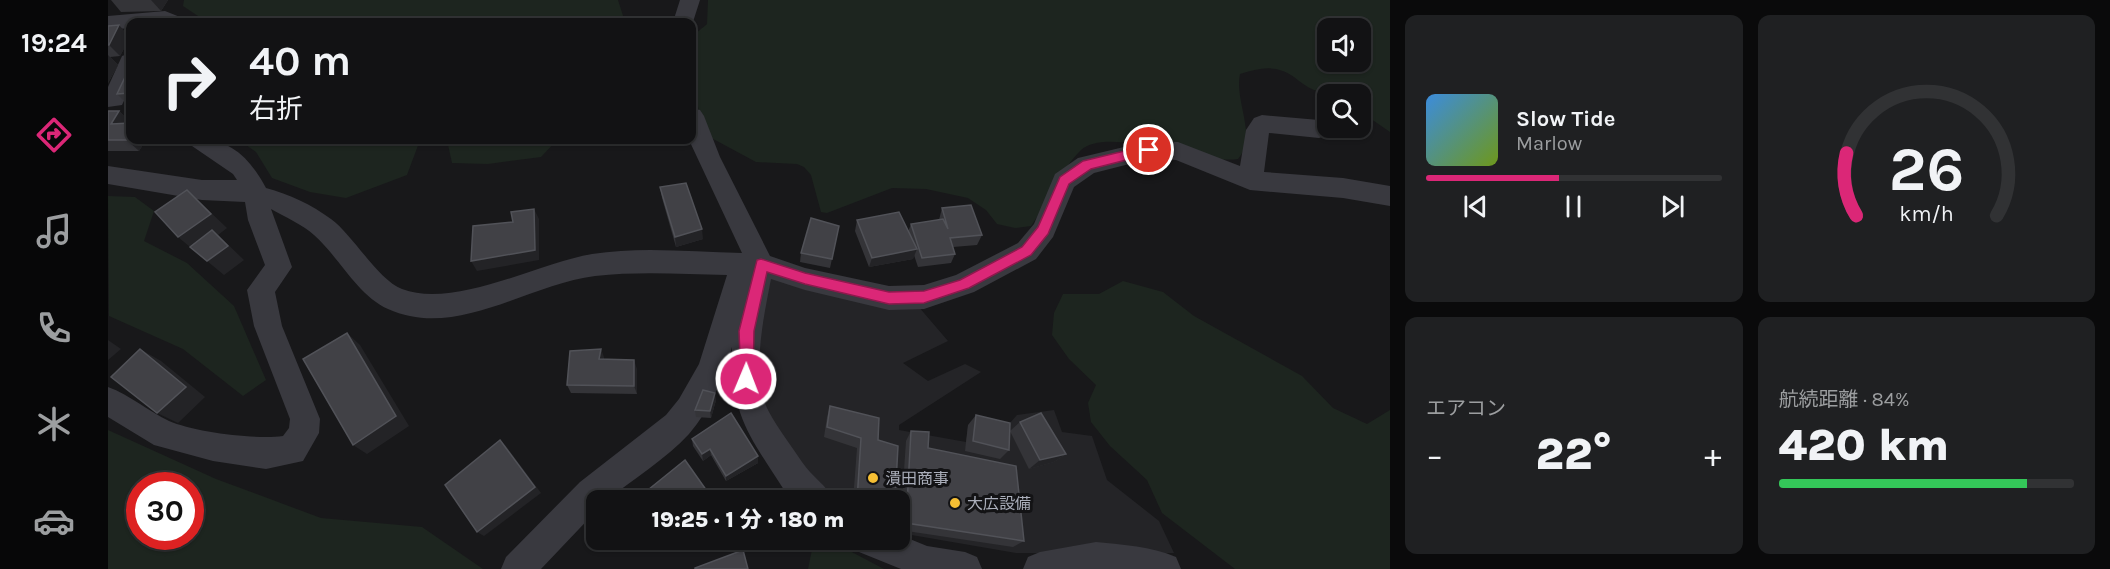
<!DOCTYPE html>
<html lang="ja">
<head>
<meta charset="utf-8">
<style>
	body { margin:0; font-family:Karla,"Noto Sans JP",sans-serif; background:#1f2022; color:#f1f3f6; height:100vh; display:flex; flex-direction:column; font-size:22px; white-space:nowrap }
	* { box-sizing:border-box; margin:0 }
	p { font-size:20px; color:#9c9ea0 }
	.icon { flex:none; width:33px; height:33px; fill:none; stroke:currentColor; stroke-width:2; stroke-linecap:round; stroke-linejoin:round }
	.map { position:relative; flex:1; overflow:hidden }
	.side { display:flex; flex-direction:column; gap:15px; padding:15px; background:#0a0a0b; width:720px }
	.side>* { flex:none }
	.guide { position:absolute; left:18px; top:18px; width:570px; height:126px; border-radius:12px; box-shadow:0 2px 4px #0004,0 0 0 2px #313234; background:#121214; color:#f1f3f6; overflow:hidden }
	.tools { position:absolute; left:1209px; top:18px; display:grid; gap:12px }
	.tools a { display:grid; place-items:center; width:54px; height:54px; border-radius:12px; background:#121214; box-shadow:0 2px 4px #0004,0 0 0 2px #313234; font-size:30px }
	.speed { position:absolute; left:18px; top:472px; display:flex; gap:12px; font-size:30px; font-weight:700; text-align:center }
	.speed>* { display:grid; place-content:center; width:78px; height:78px; border-radius:50%; background:#121214; box-shadow:0 2px 4px #0004,0 0 0 2px #313234; line-height:1 }
	.speed .limit { border:9px solid #d22; background:#fff; color:#111 }
	.pin { position:absolute; display:grid; place-items:center; width:51px; height:51px; color:#fff; margin:-26px; border:3px solid #fff; border-radius:50%; box-shadow:0 2px 6px #0007 }
	.me { position:absolute; width:66px; margin:-33px; rotate:1deg; stroke-linejoin:round; filter:drop-shadow(0 0 4px #0008) }
	.turn { display:flex; align-items:center; gap:21px; height:126px; padding:0 24px; font-size:27px }
	.turn .icon { width:78px; height:78px; stroke-width:2.5 }
	.turn b { display:block; font-size:42px; line-height:51px }
	.big { font-size:45px; font-weight:800; line-height:1.1 }
	.side .widget { flex:1; display:flex; flex-direction:column; justify-content:center; gap:9px; min-width:0; padding:0 21px; border-radius:12px; background:#1f2022 }
	.side .dial { align-items:center; gap:0 }
	.dial svg { height:156px; overflow:visible; fill:none; stroke:#313234; stroke-width:7; stroke-linecap:round; text-anchor:middle }
	.dial text { fill:#f1f3f6; stroke:none }
	.song { display:flex; align-items:center; gap:18px }
	.cover { width:72px; height:72px; border-radius:9px; background:linear-gradient(135deg,hsl(210 70% 55%),hsl(80 70% 35%)) }
	.played { height:6px; border-radius:3px; background:linear-gradient(90deg,#db2777 45%,#313234 45%) }
	.keys { display:flex; justify-content:space-around; direction:ltr }
	.heat { display:flex; justify-content:space-between; align-items:center; font-size:33px; direction:ltr }
	.charge { height:9px; border-radius:4px; background:linear-gradient(90deg,#34c759 84%,#313234 0) }
	.side .tiles { flex:1; display:grid; gap:15px; grid-template-columns:repeat(2,1fr) }
	.trip { position:absolute; left:478px; top:490px; width:324px; height:60px; border-radius:12px; background:#121214; box-shadow:0 2px 4px #0004,0 0 0 2px #313234; font-weight:800; line-height:60px; text-align:center }
	main { display:flex; flex:1; min-height:0 }
	.tabs { display:flex; flex-direction:column; width:108px; justify-content:space-around; align-items:center; background:#070708; color:#9c9ea0 }
	.tabs .icon { width:42px; height:42px }
	.tabs .on { color:#db2777 }
	.tabs b { font-size:27px; color:#f1f3f6 }
	.map>svg:first-child { display:block }
	.built { fill:#242427 }
	.green { fill:#1d251f; fill-rule:evenodd }
	.lines { fill:none; stroke-linecap:round; stroke-linejoin:round }
	.minor { fill:#39393f; fill-rule:evenodd }
	.wall { fill:#343438 }
	.shaded-wall { fill:#232326 }
	.building { fill:#414146; stroke:#515258; stroke-width:1.5 }
	.route { fill:#db2777; stroke:#8e194d; stroke-width:1.5 }
	.poi-dot { fill:#f6bf34; stroke:#131315; stroke-width:2 }
	.labels { text-anchor:middle; stroke-width:6; stroke-linejoin:round; paint-order:stroke }
	.poi-label { font-size:16px; fill:#aaaeba; stroke:#131315; text-anchor:start }
</style>
</head>
<body>
<main>
<nav class="tabs">
<b>19:24</b>
<svg class="icon on" aria-label="directions" viewBox="0 0 24 24"><path d="M12 3l9 9-9 9-9-9zM9 14v-3h6M13 9l2 2-2 2"/></svg>
<svg class="icon" aria-label="music" viewBox="0 0 24 24"><path d="M9 18V5l10-2v13"/><circle cx="6" cy="18" r="3"/><circle cx="16" cy="16" r="3"/></svg>
<svg class="icon" aria-label="phone" viewBox="0 0 24 24"><path d="M5 4h4l2 5-3 2q2 4 5 5l2-3 5 2v4C11 20 4 13 5 4z"/></svg>
<svg class="icon" aria-label="climate" viewBox="0 0 24 24"><path d="M12 3v18M4 7l16 10M4 17L20 7"/></svg>
<svg class="icon" aria-label="car" viewBox="0 0 24 24"><path d="M5 17H2v-5l4-1 3-4h7l3 4 3 1v5h-3M9 17h6M6 11h13"/><circle cx="7" cy="17" r="2"/><circle cx="17" cy="17" r="2"/></svg>
</nav>
<div class="map">
<svg width="1282" height="569" viewBox="0 0 1282 569">
	<rect width="100%" height="100%" fill="#18181a"/>
	<polygon class="built" points="659,274 810,306 840,341 795,363 820,381 857,364 873,372 791,425 791,430 858,442 860,425 893,433 909,415 946,410 954,432 984,436 999,480 1051,521 1066,553 908,553 792,533 792,501 725,501 651,424 640,324"/>
	<g class="green">
		<polygon points="76,0 510,0 517,22 99,22 75,6"/>
		<path d="M600 0H1282V132L1253 112 1252 94C1236 94 1221 96 1206 90 1199 87 1192 82 1186 77 1168 64 1152 68 1132 74 1126 101 1150 136 1130 159 1093 165 1000 125 973 150 951 172 941 201 923 226L907 228 889 224 878 210 860 198 818 189 784 188 719 213 713 212 703 175 696 167 689 164 648 162 596 134C592 116 577 52 585 37 588 32 595 28 599 24ZM1220 28H1252V62H1220Z"/>
		<polygon points="131,140 312,140 299,175 238,198 202,192 164,178 148,152"/>
		<polygon points="339,140 449,140 433,157 380,164 344,163"/>
		<polygon points="0,196 27,197 46,211 36,241 79,263 126,306 158,380 135,396 75,349 1,316"/>
		<polygon points="1015,281 1055,292 1086,316 1194,376 1225,408 1259,424 1282,410 1282,569 1127,569 1054,513 1039,480 1002,446 983,422 980,403 988,385 961,359 944,335 946,313 955,294 991,294"/>
		<path d="M0 430 108 479 213 518 314 527 375 569H0ZM32 486H82V537H32Z"/>
		<polygon points="706,540 721,540 776,569 700,569"/>
	</g>
	<g class="lines">
		<g class="minor">
			<polygon points="572,0 592,0 584,25 584,22 565,22"/>
			<polygon points="57,11 72,17 75,22 22,22 22,28 0,30 0,16"/>
			<path d="M22 53C24 71 23 88 14 105L0 107V87L14 56Z"/>
			<path d="M584 108 592 110 596 116 612 157 662 256 697 268 781 286 816 285 848 275 910 243 926 224 947 174 970 158 1041 141 1070 142 1132 166 1138 130 1146 118 1154 115 1211 120 1219 123 1223 129 1219 135 1211 138 1161 133 1156 172 1235 178 1282 186V206L1235 198 1142 190 1068 160 1041 159 986 173 966 187 945 237 928 259 866 292 816 309 781 310 697 290 663 279C656 316 642 376 661 412 670 429 683 445 694 462 704 477 719 485 726 501H686L678 493C643 438 622 416 624 347 616 377 602 410 581 434 559 458 524 480 498 501H489V510L433 569H393L398 557 472 482 558 415 571 399 591 364 619 275C575 274 530 271 487 276 420 284 348 340 280 309 249 295 231 257 206 235 195 225 177 217 163 209L184 267 167 292 174 326 212 419 211 433 195 461 158 469 105 461 46 445 0 417V387C22 395 40 411 61 421 86 432 149 440 175 436L181 428 182 419 146 326 139 290 157 265 140 220 137 202 94 200 0 184V166L94 180H129L125 174 84 146 80 140C120 136 140 155 158 188 181 194 204 205 223 219 245 235 270 280 294 289 346 309 431 263 484 254 533 246 585 252 634 253L581 140H584Z"/>
			<polygon points="792,535 819,546 857,552 869,557 874,569 793,569 751,552 747,540 792,540"/>
			<path d="M988 542C1016 545 1042 546 1068 557L1073 569H915L920 557 932 552Z"/>
		</g>
	</g>
	<g class="wall">
		<polygon points="3,0 60,0 53,11 13,12"/>
		<polygon points="0,26 22,37 12,56 2,57 10,65 0,83"/>
		<polygon points="22,73 22,106 21,106 9,94"/>
		<polygon points="0,111 11,111 22,122 22,140 38,140 31,151 0,151"/>
		<polygon points="552,187 595,239 568,247 554,198"/>
		<polygon points="834,208 874,235 869,245 845,247 847,254 843,263 810,267 806,255 805,259 761,267 747,231 749,220 800,232 803,224 831,220"/>
		<polygon points="731,226 722,268 692,262 693,253"/>
		<polygon points="496,357 496,360 529,369 529,394 463,393 459,385"/>
		<polygon points="608,400 603,418 588,417 587,410"/>
		<polygon points="722,406 770,440 787,501 745,501 749,448 716,437 719,417"/>
		<polygon points="868,415 901,450 892,459 857,451 860,425"/>
		<polygon points="912,422 958,454 946,462 921,469 902,431"/>
		<polygon points="803,431 916,541 905,547 792,530 798,441"/>
		<polygon points="584,439 650,463 618,481 603,455 595,461 585,446"/>
	</g>
	<g class="shaded-wall">
		<polygon points="43,0 60,0 53,11"/>
		<polygon points="11,25 22,37 12,56 1,45"/>
		<polygon points="0,55 10,65 0,83"/>
		<polygon points="11,111 22,122 15,135 3,124"/>
		<polygon points="22,134 22,140 38,140 31,151 19,140"/>
		<polygon points="79,190 119,228 110,235 136,260 116,275 70,237"/>
		<polygon points="426,209 431,219 431,260 369,271 363,261"/>
		<polygon points="594,229 595,239 568,247 567,237"/>
		<polygon points="809,249 805,259 761,267 764,258"/>
		<polygon points="239,333 252,345 301,426 259,454 245,445"/>
		<polygon points="0,340 13,349 0,360"/>
		<polygon points="32,349 53,361 97,397 70,423 49,413"/>
		<polygon points="493,349 496,357 494,368 491,359"/>
		<polygon points="526,360 529,369 529,394 526,386"/>
		<polygon points="607,393 608,400 603,418 602,411"/>
		<polygon points="392,440 398,446 433,493 376,536 369,532"/>
		<polygon points="602,449 603,455 595,461 594,454"/>
		<polygon points="958,454 946,462 921,469 932,460"/>
		<polygon points="650,456 650,463 618,481 618,476"/>
		<polygon points="568,540 576,540 565,549 563,544"/>
	</g>
	<g class="building">
		<polygon points="11,25 1,45 0,45 0,26"/>
		<polygon points="19,73 22,73 22,93 9,94"/>
		<polygon points="0,111 11,111 3,124 22,123 22,134 19,140 0,140"/>
		<polygon points="578,183 594,229 567,237 552,187"/>
		<polygon points="79,190 103,214 70,237 47,212"/>
		<polygon points="863,205 874,235 842,238 847,254 814,258 803,224 835,219 840,229 834,208"/>
		<polygon points="426,209 427,250 363,261 365,226 405,222 403,212"/>
		<polygon points="791,212 809,249 764,258 749,220"/>
		<polygon points="703,218 731,226 724,259 693,253"/>
		<polygon points="104,230 120,246 99,261 82,247"/>
		<polygon points="239,333 288,416 245,445 195,359"/>
		<polygon points="32,349 78,387 49,413 3,377"/>
		<polygon points="493,349 491,359 526,360 526,386 459,385 462,351"/>
		<polygon points="595,390 607,393 602,411 587,410"/>
		<polygon points="722,406 771,418 770,440 790,446 787,501 749,501 753,438 719,427"/>
		<polygon points="623,413 650,456 618,476 602,449 594,454 584,439"/>
		<polygon points="933,413 958,454 932,460 912,422"/>
		<polygon points="868,415 902,423 901,450 865,441"/>
		<polygon points="803,431 821,432 820,448 908,466 916,541 798,523"/>
		<polygon points="392,440 427,487 369,532 337,485"/>
		<polygon points="577,460 606,501 533,501 530,498"/>
		<polygon points="560,540 568,540 563,544"/>
		<polygon points="635,550 640,569 587,569 587,568"/>
	</g>
	<polygon class="route" points="1041,145 1047,150 1046,153 983,169 961,184 940,234 923,255 861,288 816,303 781,304 697,284 659,272 646,331 645,379 638,386 633,384 631,331 649,260 653,259 697,273 781,292 816,291 852,280 914,247 930,227 952,177 975,161"/>
	<g class="poi-dot">
		<circle cx="765" cy="478" r="6"/>
		<circle cx="847" cy="503" r="6"/>
	</g>
	<g class="labels">
		<g class="poi-label">
			<text x="777" y="484">潰田商事</text>
			<text x="859" y="509">大広設備</text>
		</g>
	</g>
</svg>
<div class="tools">
<a><svg class="icon" aria-label="sound" viewBox="0 0 24 24"><path d="M4 9h4l5-4v14l-5-4H4zM17 9q2 3 0 6"/></svg></a>
<a><svg class="icon" aria-label="search" viewBox="0 0 24 24"><circle cx="10" cy="10" r="6"/><path d="M15 15l6 6"/></svg></a>
</div>
<div class="speed"><div class="limit">30</div></div>
<div class="pin" style="left:1041px;top:150px;background:#d93025"><svg class="icon" aria-label="arrive" viewBox="0 0 24 24"><path d="M6 21V4h12l-3 4 3 4H6"/></svg></div>
<svg class="me" style="left:638px;top:379px" viewBox="-20 -20 40 40"><circle r="17" fill="#db2777" stroke="#fff" stroke-width="3"/><path d="M0-11L8 9 0 5-8 9z" fill="#fff"/></svg>
<div class="trip">19:25 · 1 分 · 180 m</div>
<div class="guide">
<div class="turn"><svg class="icon" aria-label="right" viewBox="0 0 24 24"><path d="M7 20v-9h11M14 6l5 5-5 5"/></svg><div><b>40 m</b>右折</div></div>
</div>
</div>
<section class="side">
<div class="tiles">
<div class="widget">
<div class="song"><i class="cover"></i><div><b>Slow Tide</b><p>Marlow</p></div></div>
<div class="played"></div>
<div class="keys"><svg class="icon" aria-label="previous" viewBox="0 0 24 24"><path d="M18 5L8 12l10 7zM5 5v14"/></svg><svg class="icon" aria-label="pause" viewBox="0 0 24 24"><path d="M8 5v14M16 5v14"/></svg><svg class="icon" aria-label="next" viewBox="0 0 24 24"><path d="M6 5l10 7-10 7zM19 5v14"/></svg></div>
</div>
<div class="widget dial"><svg viewBox="0 0 100 80">
<path d="M14 69A42 42 0 1 1 86 69"/>
<path d="M14 69A42 42 0 0 1 9 37" stroke="#db2777"/>
<text x="50" y="56" font-size="32" font-weight="700">26</text>
<text x="50" y="72" font-size="11">km/h</text>
</svg></div>
<div class="widget"><p>エアコン</p>
<div class="heat"><a>−</a><b class="big">22°</b><a>+</a></div>
</div>
<div class="widget"><p>航続距離 · 84%</p><b class="big">420 km</b><div class="charge"></div></div>
</div>
</section>
</main>
</body>
</html>
